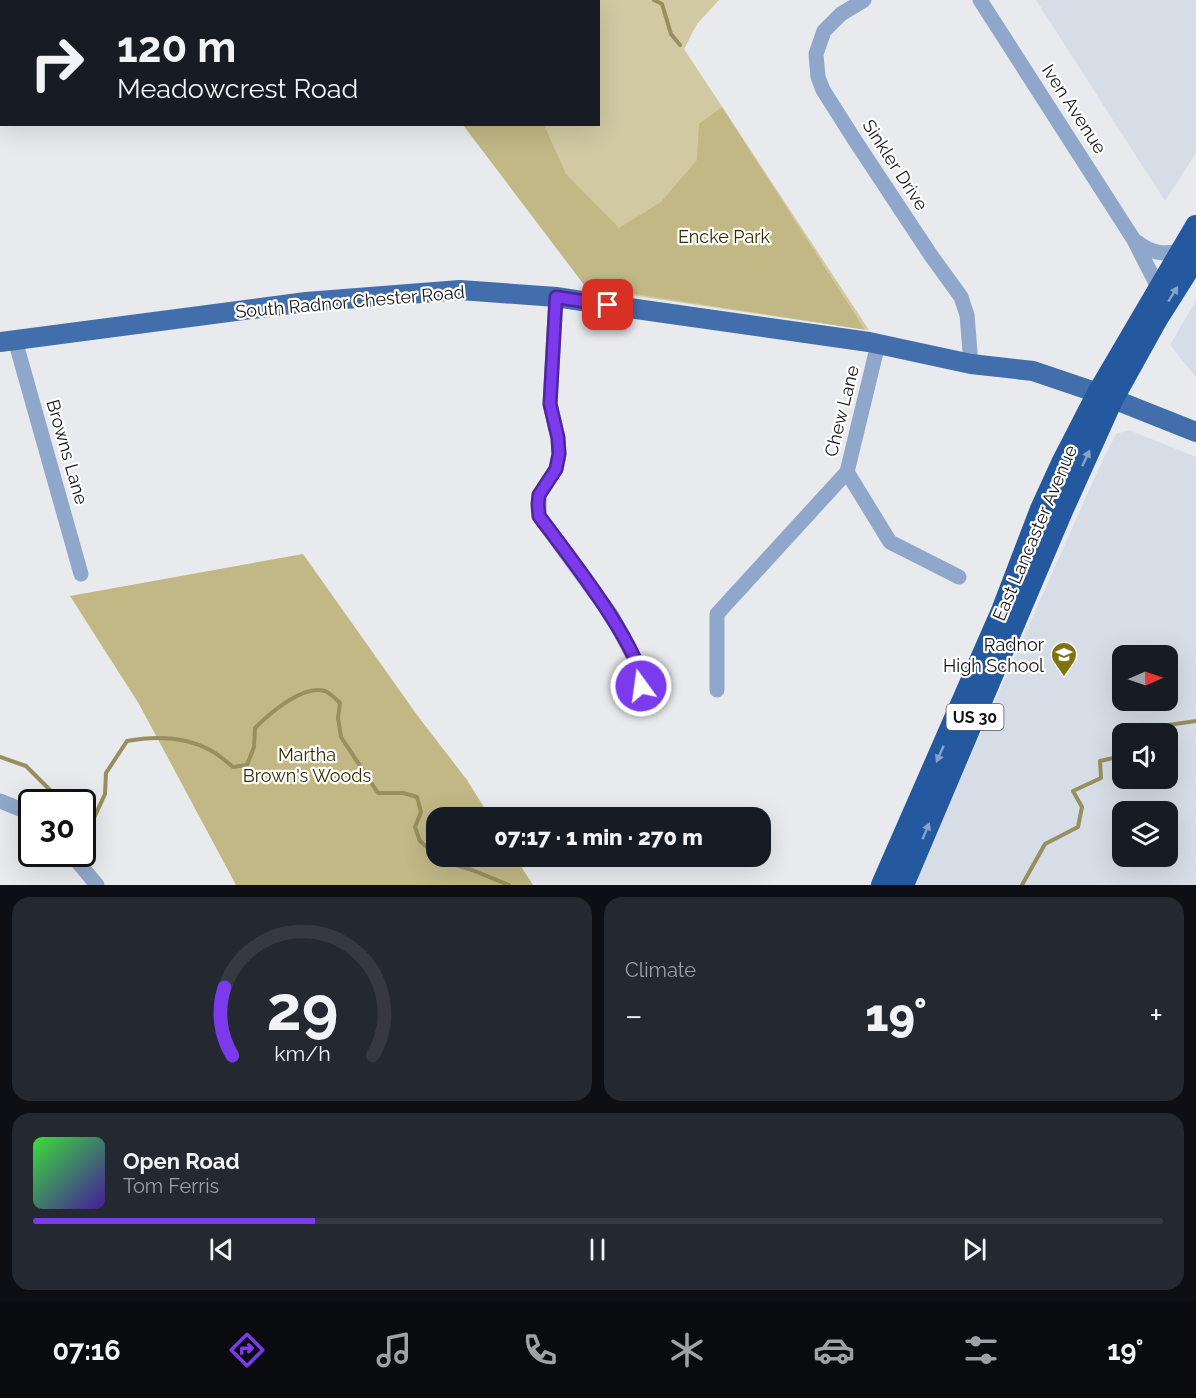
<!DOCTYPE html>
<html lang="en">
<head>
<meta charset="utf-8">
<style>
	body { margin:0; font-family:Raleway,sans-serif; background:#242831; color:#f1f3f6; height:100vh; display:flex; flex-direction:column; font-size:22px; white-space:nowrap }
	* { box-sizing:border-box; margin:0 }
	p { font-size:20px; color:#9ea1a6 }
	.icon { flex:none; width:33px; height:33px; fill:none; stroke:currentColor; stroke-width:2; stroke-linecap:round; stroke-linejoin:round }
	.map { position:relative; height:885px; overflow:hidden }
	.sheet { display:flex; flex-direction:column; gap:12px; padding:12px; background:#0d0f14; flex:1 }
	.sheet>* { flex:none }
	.hud { position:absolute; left:0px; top:0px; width:600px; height:126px; box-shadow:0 6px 24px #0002; background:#171b24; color:#f1f3f6; overflow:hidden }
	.needle { width:39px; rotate:88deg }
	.buttons { position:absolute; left:1112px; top:645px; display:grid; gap:12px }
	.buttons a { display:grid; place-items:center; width:66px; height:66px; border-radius:12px; background:#171b24; box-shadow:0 6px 24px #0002; font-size:30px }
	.speed { position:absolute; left:18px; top:789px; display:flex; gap:12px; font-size:30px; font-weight:700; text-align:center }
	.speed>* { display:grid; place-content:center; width:78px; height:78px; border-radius:50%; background:#171b24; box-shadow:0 6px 24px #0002; line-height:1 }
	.speed .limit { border:3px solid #111; border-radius:9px; background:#fff; color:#111 }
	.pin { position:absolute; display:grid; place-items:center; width:51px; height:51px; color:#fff; margin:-26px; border-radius:12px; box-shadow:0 3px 9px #0006 }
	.me { position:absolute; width:66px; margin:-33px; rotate:346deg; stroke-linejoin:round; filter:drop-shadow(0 0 4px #0008) }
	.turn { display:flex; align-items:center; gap:21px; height:126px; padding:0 18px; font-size:27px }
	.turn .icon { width:78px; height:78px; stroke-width:2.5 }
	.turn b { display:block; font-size:42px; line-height:51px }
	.big { font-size:45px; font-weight:800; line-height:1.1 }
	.sheet .tile { flex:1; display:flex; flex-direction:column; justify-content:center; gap:9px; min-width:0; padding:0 21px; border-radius:18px; background:#242831 }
	.sheet .dial { align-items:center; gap:0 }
	.dial svg { height:156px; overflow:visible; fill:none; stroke:#363941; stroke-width:7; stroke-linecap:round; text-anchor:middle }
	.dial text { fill:#f1f3f6; stroke:none }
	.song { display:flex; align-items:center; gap:18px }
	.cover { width:72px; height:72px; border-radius:9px; background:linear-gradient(135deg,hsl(120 70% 55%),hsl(260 70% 35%)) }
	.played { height:6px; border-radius:3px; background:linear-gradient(90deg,#7c3aed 25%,#363941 25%) }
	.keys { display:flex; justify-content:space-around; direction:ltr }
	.heat { display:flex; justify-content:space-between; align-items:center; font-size:33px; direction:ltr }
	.sheet .tiles { flex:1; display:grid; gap:12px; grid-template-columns:1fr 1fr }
	.tile:last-child { grid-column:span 2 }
	.trip { position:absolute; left:426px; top:807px; width:345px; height:60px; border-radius:18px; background:#171b24; box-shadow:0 6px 24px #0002; font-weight:800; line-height:60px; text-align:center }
	.tabs { display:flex; height:96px; justify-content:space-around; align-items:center; background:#090b0e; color:#9ea1a6 }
	.tabs .icon { width:42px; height:42px }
	.tabs .active { color:#7c3aed }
	.tabs b { font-size:27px; color:#f1f3f6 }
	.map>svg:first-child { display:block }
	.built { fill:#d7dde6; fill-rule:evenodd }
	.green { fill:#d0c9a2 }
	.forest { fill:#c1b885 }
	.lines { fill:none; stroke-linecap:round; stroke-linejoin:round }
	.stream { stroke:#988f5e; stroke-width:4 }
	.minor { stroke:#8fa7ca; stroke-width:15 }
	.major { stroke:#426eab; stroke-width:20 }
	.highway { stroke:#24589f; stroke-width:22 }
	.oneway { fill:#87a3ca }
	.route-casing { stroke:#51269a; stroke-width:15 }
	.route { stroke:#7c3aed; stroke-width:10 }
	.labels { text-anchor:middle; stroke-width:4.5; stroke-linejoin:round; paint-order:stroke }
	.shield { fill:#fff; stroke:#5a5a5a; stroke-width:1.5 }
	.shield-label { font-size:16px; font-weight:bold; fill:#131314 }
	.street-label { font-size:18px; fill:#131314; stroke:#fff }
	.park-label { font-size:18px; fill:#332c02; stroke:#fff }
	.poi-label { font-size:18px; fill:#131314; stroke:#fff; text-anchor:end }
</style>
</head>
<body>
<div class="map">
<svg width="1196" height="885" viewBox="0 0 1196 885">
	<rect width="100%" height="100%" fill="#e8eaed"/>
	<g class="built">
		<polygon points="1036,0 1196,0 1196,153 1165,201"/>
		<polygon points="1196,300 1196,377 1170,345"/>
		<path d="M1129 430 1196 457V885H913L1103 459 1116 434ZM1122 656H1167V700H1122ZM1122 734H1167V778H1122ZM1122 812H1167V856H1122Z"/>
	</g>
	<polygon class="green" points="375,0 719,0 697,24 684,49 869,330 595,290 585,286 471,125 598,124 598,2"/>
	<g class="forest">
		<polygon points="368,0 523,0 369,2"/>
		<polygon points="722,107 865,330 866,330 585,286 463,125 544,125 566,174 619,228 661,202 697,160 699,124"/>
		<polygon points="303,554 417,715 467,780 490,817 436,818 436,856 515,857 533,885 236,885 139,704 70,596"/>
	</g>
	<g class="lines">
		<g class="stream">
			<polyline points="654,0 662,4 671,34 680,45"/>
			<polyline points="1127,734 1127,731 1196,721"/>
			<polyline points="0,757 26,766 62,802"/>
			<path d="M82 820 94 818 105 794 106 773 127 741C154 736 184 736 210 750 218 754 226 761 233 767L247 765 254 747 255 728C269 714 303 684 325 691 330 693 336 699 340 703L338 718 341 737 378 793H403L417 797 421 812 415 827 420 841 436 855"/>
			<polyline points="438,856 443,861 472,870 509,885"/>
			<polyline points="1022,885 1045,844 1078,827 1082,807 1073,791 1101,778 1100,761 1122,756"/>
		</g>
		<g class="minor">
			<polyline points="864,0 841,14 824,31 816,54 818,77 823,90 856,142 930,254 961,297 967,315 971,364"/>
			<polyline points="980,0 1134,240 1158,287"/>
			<path d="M1137 242C1151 253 1163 255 1180 251"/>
			<polyline points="556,297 550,404 558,438 559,454 556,469 539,495 539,516 612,616 642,673 641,686"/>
			<polyline points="15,340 81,574"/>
			<polyline points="878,344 847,472 890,542 959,577"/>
			<polyline points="717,690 717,614 847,472"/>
			<polyline points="0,801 32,814"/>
			<polyline points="71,854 97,885"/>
		</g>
		<polyline class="major" points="0,342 306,302 460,290 556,297 608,305 869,342 971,364 1033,371 1098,393 1196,432"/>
		<g class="highway">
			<polyline points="882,885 1002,611 1041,509 1062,463 1098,393 1196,226"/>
			<polyline points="903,885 1062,511 1112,400 1157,319 1196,257"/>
		</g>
	</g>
	<defs><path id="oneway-solid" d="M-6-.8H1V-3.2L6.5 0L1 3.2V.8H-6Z" transform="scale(1.5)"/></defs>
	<g class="oneway">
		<use href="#oneway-solid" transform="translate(1173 294) rotate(-58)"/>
		<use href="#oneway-solid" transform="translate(1086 458) rotate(-65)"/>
		<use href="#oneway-solid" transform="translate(940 754) rotate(114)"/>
		<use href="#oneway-solid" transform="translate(926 831) rotate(-67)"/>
	</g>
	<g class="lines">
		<defs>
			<path id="route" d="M608 305 556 297 550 404 558 438 559 454 556 469 539 495 538 504 539 516C561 546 647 654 641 686"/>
		</defs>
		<use href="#route" class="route-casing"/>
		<use href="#route" class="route"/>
	</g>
	<defs>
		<symbol id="school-pin" viewBox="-11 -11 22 30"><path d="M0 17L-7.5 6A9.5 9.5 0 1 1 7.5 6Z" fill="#807111" stroke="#fff"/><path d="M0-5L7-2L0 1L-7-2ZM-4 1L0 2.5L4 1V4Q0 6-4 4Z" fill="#fff"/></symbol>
	</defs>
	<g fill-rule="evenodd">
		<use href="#school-pin" x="1049" y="640" width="30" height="40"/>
	</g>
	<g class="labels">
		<rect class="shield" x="946.5" y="704" width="57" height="26" rx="4.5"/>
		<g class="shield-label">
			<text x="975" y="723">US 30</text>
		</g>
		<g class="street-label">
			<text transform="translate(1074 109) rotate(57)" y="6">Iven Avenue</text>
			<text transform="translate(895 165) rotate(57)" y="6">Sinkler Drive</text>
			<text transform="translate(350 302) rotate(-5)" y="6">South Radnor Chester Road</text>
			<text transform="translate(842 411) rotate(-76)" y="6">Chew Lane</text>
			<text transform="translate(67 452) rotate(74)" y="6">Browns Lane</text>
			<text transform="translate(1035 533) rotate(-67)" y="6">East Lancaster Avenue</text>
		</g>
		<g class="park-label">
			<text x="724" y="243">Encke Park</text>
			<text x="307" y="761">Martha<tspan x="307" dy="21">Brown's Woods</tspan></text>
		</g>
		<g class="poi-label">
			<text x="1044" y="651">Radnor<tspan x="1044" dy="21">High School</tspan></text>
		</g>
	</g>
</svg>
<div class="buttons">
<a><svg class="needle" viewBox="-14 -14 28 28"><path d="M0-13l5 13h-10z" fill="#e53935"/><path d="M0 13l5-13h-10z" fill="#9ea1a6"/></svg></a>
<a><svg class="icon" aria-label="sound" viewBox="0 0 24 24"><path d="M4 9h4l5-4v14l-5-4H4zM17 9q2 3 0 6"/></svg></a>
<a><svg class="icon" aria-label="layers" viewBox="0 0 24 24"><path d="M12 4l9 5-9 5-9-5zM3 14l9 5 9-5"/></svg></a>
</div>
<div class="speed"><div class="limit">30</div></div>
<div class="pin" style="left:608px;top:305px;background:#d93025"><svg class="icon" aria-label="arrive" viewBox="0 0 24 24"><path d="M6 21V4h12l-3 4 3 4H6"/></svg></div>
<svg class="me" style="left:641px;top:686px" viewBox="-20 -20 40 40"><circle r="17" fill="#7c3aed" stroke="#fff" stroke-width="3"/><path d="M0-11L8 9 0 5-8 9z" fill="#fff"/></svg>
<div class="trip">07:17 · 1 min · 270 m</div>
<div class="hud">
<div class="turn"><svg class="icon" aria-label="right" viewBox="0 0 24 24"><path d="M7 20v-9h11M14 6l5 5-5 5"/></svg><div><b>120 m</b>Meadowcrest Road</div></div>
</div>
</div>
<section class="sheet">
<div class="tiles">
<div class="tile dial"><svg viewBox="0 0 100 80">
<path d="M14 69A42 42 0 1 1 86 69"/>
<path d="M14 69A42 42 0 0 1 10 34" stroke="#7c3aed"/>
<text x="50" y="56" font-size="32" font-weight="700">29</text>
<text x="50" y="72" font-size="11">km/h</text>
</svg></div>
<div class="tile"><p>Climate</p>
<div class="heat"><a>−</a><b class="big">19°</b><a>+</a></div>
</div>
<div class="tile">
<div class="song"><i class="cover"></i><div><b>Open Road</b><p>Tom Ferris</p></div></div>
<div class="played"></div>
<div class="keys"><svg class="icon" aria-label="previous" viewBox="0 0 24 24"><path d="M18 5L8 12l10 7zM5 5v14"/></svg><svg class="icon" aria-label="pause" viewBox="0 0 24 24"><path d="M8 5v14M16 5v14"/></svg><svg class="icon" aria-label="next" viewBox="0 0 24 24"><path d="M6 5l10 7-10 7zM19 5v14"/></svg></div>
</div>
</div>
</section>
<nav class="tabs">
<b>07:16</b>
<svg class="icon active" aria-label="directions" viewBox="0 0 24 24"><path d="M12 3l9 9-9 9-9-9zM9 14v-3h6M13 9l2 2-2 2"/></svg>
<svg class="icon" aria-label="music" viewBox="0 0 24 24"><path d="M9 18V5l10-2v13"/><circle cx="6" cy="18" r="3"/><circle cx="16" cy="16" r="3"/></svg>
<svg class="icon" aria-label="phone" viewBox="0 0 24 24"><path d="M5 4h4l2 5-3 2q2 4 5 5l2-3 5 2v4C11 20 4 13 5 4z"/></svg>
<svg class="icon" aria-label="climate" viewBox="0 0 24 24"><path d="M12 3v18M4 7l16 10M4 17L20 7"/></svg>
<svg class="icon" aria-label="car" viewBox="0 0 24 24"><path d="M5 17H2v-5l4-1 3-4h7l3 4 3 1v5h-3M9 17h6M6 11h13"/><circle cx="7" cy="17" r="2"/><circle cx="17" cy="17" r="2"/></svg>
<svg class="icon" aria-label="filters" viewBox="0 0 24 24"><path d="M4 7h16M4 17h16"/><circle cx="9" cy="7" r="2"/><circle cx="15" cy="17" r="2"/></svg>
<b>19°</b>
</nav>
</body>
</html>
